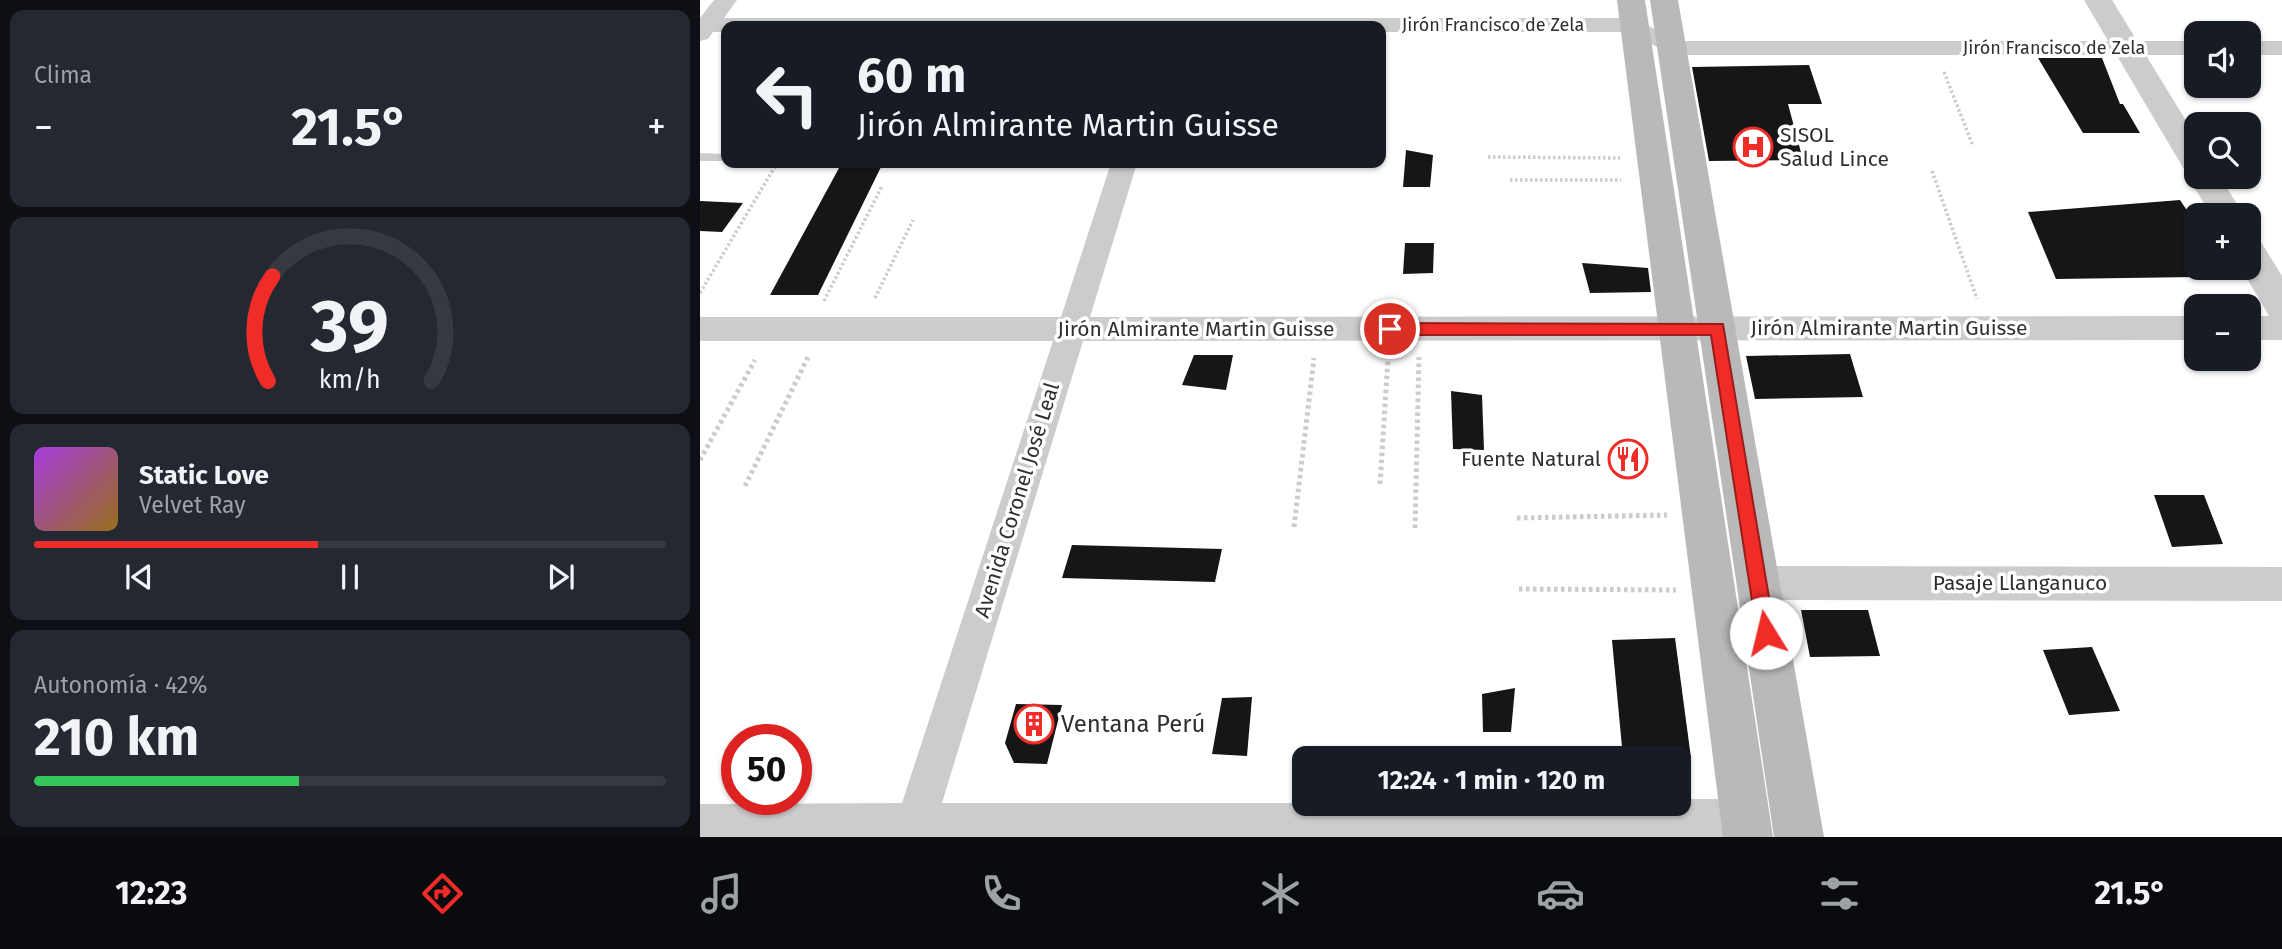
<!DOCTYPE html>
<html lang="es">
<head>
<meta charset="utf-8">
<style>
	body { margin:0; font-family:"Fira Sans",sans-serif; background:#242831; color:#f1f3f6; height:100vh; display:flex; flex-direction:column; font-size:26px; white-space:nowrap }
	* { box-sizing:border-box; margin:0 }
	p { font-size:23px; color:#9ea1a6 }
	.icon { flex:none; width:38px; height:38px; fill:none; stroke:currentColor; stroke-width:2; stroke-linecap:round; stroke-linejoin:round }
	.map { position:relative; flex:1; overflow:hidden }
	.sheet { display:flex; flex-direction:column; gap:10px; padding:10px; background:#0d0f14; width:700px }
	.sheet>* { flex:none }
	.guide { position:absolute; left:21px; top:21px; width:665px; height:147px; border-radius:14px; box-shadow:0 2px 5px #0004; background:#171b24; color:#f1f3f6; overflow:hidden }
	.tools { position:absolute; left:1484px; top:21px; display:grid; gap:14px }
	.tools a { display:grid; place-items:center; width:77px; height:77px; border-radius:14px; background:#171b24; box-shadow:0 2px 5px #0004; font-size:35px }
	.speed { position:absolute; left:21px; top:724px; display:flex; gap:14px; font-size:35px; font-weight:700; text-align:center }
	.speed>* { display:grid; place-content:center; width:91px; height:91px; border-radius:50%; background:#171b24; box-shadow:0 2px 5px #0004; line-height:1 }
	.speed .limit { border:10px solid #d22; background:#fff; color:#111 }
	.pin { position:absolute; display:grid; place-items:center; width:60px; height:60px; color:#fff; margin:-30px; border:4px solid #fff; border-radius:50%; box-shadow:0 2px 7px #0007 }
	.me { position:absolute; width:77px; margin:-38px; rotate:351deg; stroke-linejoin:round; filter:drop-shadow(0 0 5px #0008) }
	.turn { display:flex; align-items:center; gap:24px; height:147px; padding:0 21px; font-size:32px }
	.turn .icon { width:91px; height:91px; stroke-width:2.5 }
	.turn b { display:block; font-size:49px; line-height:60px }
	.big { font-size:52px; font-weight:700; line-height:1.1 }
	.sheet .widget { flex:1; display:flex; flex-direction:column; justify-content:center; gap:10px; min-width:0; padding:0 24px; border-radius:14px; background:#242831 }
	.sheet .dial { align-items:center; gap:0 }
	.dial svg { height:182px; overflow:visible; fill:none; stroke:#363941; stroke-width:7; stroke-linecap:round; text-anchor:middle }
	.dial text { fill:#f1f3f6; stroke:none }
	.song { display:flex; align-items:center; gap:21px }
	.cover { width:84px; height:84px; border-radius:10px; background:linear-gradient(135deg,hsl(280 70% 55%),hsl(40 70% 35%)) }
	.played { height:7px; border-radius:4px; background:linear-gradient(90deg,#ef2c27 45%,#363941 45%) }
	.keys { display:flex; justify-content:space-around; direction:ltr }
	.heat { display:flex; justify-content:space-between; align-items:center; font-size:38px; direction:ltr }
	.charge { height:10px; border-radius:5px; background:linear-gradient(90deg,#34c759 42%,#363941 0) }
	.trip { position:absolute; left:592px; top:746px; width:399px; height:70px; border-radius:14px; background:#171b24; box-shadow:0 2px 5px #0004; font-weight:700; line-height:70px; text-align:center }
	.tab-bar { display:flex; height:112px; justify-content:space-around; align-items:center; background:#090b0e; color:#9ea1a6 }
	.tab-bar .icon { width:49px; height:49px }
	.tab-bar .selected { color:#ef2c27 }
	.tab-bar b { font-size:32px; color:#f1f3f6 }
	main { display:flex; flex:1; min-height:0 }
	.map>svg:first-child { display:block }
	.building { fill:#161616 }
	.lines { fill:none; stroke-linecap:round; stroke-linejoin:round }
	.path-far1 { stroke:#ccc; stroke-width:3.5; stroke-dasharray:2.5 2.5; stroke-linecap:butt }
	.path { stroke:#ccc; stroke-width:5; stroke-dasharray:3.5 3.5; stroke-linecap:butt }
	.service { fill:#ccc; fill-rule:evenodd }
	.minor { fill:#ccc; fill-rule:evenodd }
	.tertiary { fill:#ccc; fill-rule:evenodd }
	.secondary { fill:#b9b9b9; fill-rule:evenodd }
	.route { fill:#ef2c27; stroke:#9b1d19; stroke-width:2 }
	.labels { text-anchor:middle; stroke-width:7; stroke-linejoin:round; paint-order:stroke }
	.far-street-label { font-size:18px; fill:#2f2f2f; stroke:#fff }
	.poi-label { font-size:21px; fill:#2f2f2f; stroke:#fff; text-anchor:start }
	.street-label { font-size:21px; fill:#2f2f2f; stroke:#fff }
	.near-poi-label { font-size:24px; fill:#2f2f2f; stroke:#fff; text-anchor:start }
</style>
</head>
<body>
<main>
<section class="sheet">
<div class="widget"><p>Clima</p>
<div class="heat"><a>−</a><b class="big">21.5°</b><a>+</a></div>
</div>
<div class="widget dial"><svg viewBox="0 0 100 80">
<path d="M14 69A42 42 0 1 1 86 69"/>
<path d="M14 69A42 42 0 0 1 16 23" stroke="#ef2c27"/>
<text x="50" y="56" font-size="32" font-weight="700">39</text>
<text x="50" y="72" font-size="11">km/h</text>
</svg></div>
<div class="widget">
<div class="song"><i class="cover"></i><div><b>Static Love</b><p>Velvet Ray</p></div></div>
<div class="played"></div>
<div class="keys"><svg class="icon" aria-label="previous" viewBox="0 0 24 24"><path d="M18 5L8 12l10 7zM5 5v14"/></svg><svg class="icon" aria-label="pause" viewBox="0 0 24 24"><path d="M8 5v14M16 5v14"/></svg><svg class="icon" aria-label="next" viewBox="0 0 24 24"><path d="M6 5l10 7-10 7zM19 5v14"/></svg></div>
</div>
<div class="widget"><p>Autonomía · 42%</p><b class="big">210 km</b><div class="charge"></div></div>
</section>
<div class="map">
<svg width="1582" height="837" viewBox="0 0 1582 837">
	<rect width="100%" height="100%" fill="#fff"/>
	<g class="building">
		<polygon points="1338,58 1402,58 1420,104 1423,104 1440,133 1383,133"/>
		<polygon points="1109,65 1122,104 1088,104 1103,160 1009,161 992,67"/>
		<polygon points="706,150 733,155 730,187 703,187"/>
		<polygon points="181,167 118,295 70,295 139,168"/>
		<polygon points="1480,200 1496,224 1496,277 1356,279 1328,212"/>
		<polygon points="0,201 43,203 22,232 0,231"/>
		<polygon points="705,243 734,243 733,273 703,274"/>
		<polygon points="882,263 948,268 951,292 890,293"/>
		<polygon points="1150,354 1163,397 1055,399 1046,356"/>
		<polygon points="494,355 533,355 526,390 482,385"/>
		<polygon points="751,391 782,395 784,450 753,449"/>
		<polygon points="1454,495 1504,495 1523,544 1472,547"/>
		<polygon points="372,545 522,549 515,582 362,578"/>
		<polygon points="1101,610 1168,610 1180,656 1110,657"/>
		<polygon points="975,638 991,758 923,758 912,640"/>
		<polygon points="1392,647 1420,711 1369,715 1343,650"/>
		<polygon points="815,688 811,732 783,732 782,694"/>
		<polygon points="552,697 547,756 512,754 522,698"/>
		<polygon points="316,704 362,705 347,764 314,763 305,743"/>
	</g>
	<g class="lines">
		<g class="path-far1">
			<polyline points="1244,72 1273,146"/>
			<polyline points="788,157 920,158"/>
			<polyline points="1232,171 1277,299"/>
			<polyline points="810,180 921,180"/>
			<polyline points="0,293 77,163"/>
			<polyline points="175,298 213,220"/>
			<polyline points="124,301 182,186"/>
		</g>
		<g class="path">
			<polyline points="0,460 55,360"/>
			<polyline points="680,484 688,359"/>
			<polyline points="45,486 108,357"/>
			<polyline points="817,518 967,515"/>
			<polyline points="594,527 614,358"/>
			<polyline points="715,528 719,357"/>
			<polyline points="819,589 976,590"/>
		</g>
		<polygon class="service" points="0,153 26,154 26,159 21,161 0,161"/>
		<g class="minor">
			<polygon points="14,0 37,0 24,18 934,18 977,41 1496,41 1496,55 972,55 929,32 681,32 681,26 26,26 26,32 13,32 8,39 0,41 0,18"/>
			<rect x="1549" y="41" width="33" height="14"/>
			<polygon points="411,163 437,163 390,317 1496,316 1496,340 383,341 242,803 978,803 978,799 1046,799 1060,805 1066,819 1060,833 1051,837 0,837 0,804 202,803 353,341 0,341 0,317 361,317"/>
			<rect x="1549" y="316" width="33" height="24"/>
			<polygon points="1058,566 1582,567 1582,601 1058,600 1046,595 1040,583 1046,571"/>
		</g>
		<g class="tertiary">
			<polygon points="1384,0 1412,0 1496,137 1496,177 1520,177 1544,215 1511,215 1488,177 1491,173 1485,171"/>
			<polygon points="1549,238 1561,242 1582,276 1582,320 1569,316 1541,268 1549,268"/>
		</g>
		<g class="secondary">
			<polygon points="917,0 945,0 1073,837 1023,837"/>
			<polygon points="950,0 978,0 1124,837 1074,837"/>
		</g>
	</g>
	<polygon class="route" points="690,323 1023,324 1075,633 1073,640 1066,642 1060,640 1057,633 1011,335 690,335 683,329"/>
	<defs>
		<symbol id="hospital-ring" viewBox="-11 -11 22 22"><circle r="9.5" fill="#fff" stroke="#ef2c27" stroke-width="1.5"/><path d="M-5-5h3v3.5h4V-5h3V5h-3V1.5h-4V5h-3Z" fill="#ef2c27"/></symbol>
		<symbol id="restaurant-ring" viewBox="-11 -11 22 22"><circle r="9.5" fill="#fff" stroke="#ef2c27" stroke-width="1.5"/><path d="M-5-6h1v4h1v-4h1v4h1v-4h1v5L-1.5 .5V6h-2V.5L-5-1ZM5-6V6H3V1.5H1.5Q1.5-4 5-6Z" fill="#ef2c27"/></symbol>
		<symbol id="building-ring" viewBox="-11 -11 22 22"><circle r="9.5" fill="#fff" stroke="#ef2c27" stroke-width="1.5"/><path d="M-4-6H4V6H1V3H-1V6H-4ZM-2.5-4.3h1.7v1.8h-1.7ZM.8-4.3h1.7v1.8H.8ZM-2.5-1h1.7V.8h-1.7ZM.8-1h1.7V.8H.8Z" fill="#ef2c27"/></symbol>
	</defs>
	<g fill-rule="evenodd">
		<use href="#hospital-ring" x="1031" y="125" width="44" height="44"/>
		<use href="#restaurant-ring" x="906" y="437" width="44" height="44"/>
		<use href="#building-ring" x="312" y="702" width="44" height="44"/>
	</g>
	<g class="labels">
		<g class="far-street-label">
			<text x="793" y="31">Jirón Francisco de Zela</text>
			<text x="1354" y="54">Jirón Francisco de Zela</text>
		</g>
		<g class="poi-label">
			<text x="1080" y="142">SISOL<tspan x="1080" dy="24">Salud Lince</tspan></text>
			<text x="901" y="466" text-anchor="end">Fuente Natural</text>
		</g>
		<g class="street-label">
			<text x="1189" y="335">Jirón Almirante Martin Guisse</text>
			<text x="496" y="336">Jirón Almirante Martin Guisse</text>
			<text transform="translate(317 500) rotate(-73)" y="7">Avenida Coronel José Leal</text>
			<text x="1320" y="590">Pasaje Llanganuco</text>
		</g>
		<g class="near-poi-label">
			<text x="361" y="732">Ventana Perú</text>
		</g>
	</g>
</svg>
<div class="tools">
<a><svg class="icon" aria-label="sound" viewBox="0 0 24 24"><path d="M4 9h4l5-4v14l-5-4H4zM17 9q2 3 0 6"/></svg></a>
<a><svg class="icon" aria-label="search" viewBox="0 0 24 24"><circle cx="10" cy="10" r="6"/><path d="M15 15l6 6"/></svg></a>
<a>+</a>
<a>−</a>
</div>
<div class="speed"><div class="limit">50</div></div>
<div class="pin" style="left:690px;top:329px;background:#d93025"><svg class="icon" aria-label="arrive" viewBox="0 0 24 24"><path d="M6 21V4h12l-3 4 3 4H6"/></svg></div>
<svg class="me" style="left:1066px;top:633px" viewBox="-20 -20 40 40"><circle r="19" fill="#fff"/><path d="M0-13L10 11 0 6-10 11z" fill="#ef2c27"/></svg>
<div class="trip">12:24 · 1 min · 120 m</div>
<div class="guide">
<div class="turn"><svg class="icon" aria-label="left" viewBox="0 0 24 24"><path d="M17 20v-9H6M10 6l-5 5 5 5"/></svg><div><b>60 m</b>Jirón Almirante Martin Guisse</div></div>
</div>
</div>
</main>
<nav class="tab-bar">
<b>12:23</b>
<svg class="icon selected" aria-label="directions" viewBox="0 0 24 24"><path d="M12 3l9 9-9 9-9-9zM9 14v-3h6M13 9l2 2-2 2"/></svg>
<svg class="icon" aria-label="music" viewBox="0 0 24 24"><path d="M9 18V5l10-2v13"/><circle cx="6" cy="18" r="3"/><circle cx="16" cy="16" r="3"/></svg>
<svg class="icon" aria-label="phone" viewBox="0 0 24 24"><path d="M5 4h4l2 5-3 2q2 4 5 5l2-3 5 2v4C11 20 4 13 5 4z"/></svg>
<svg class="icon" aria-label="climate" viewBox="0 0 24 24"><path d="M12 3v18M4 7l16 10M4 17L20 7"/></svg>
<svg class="icon" aria-label="car" viewBox="0 0 24 24"><path d="M5 17H2v-5l4-1 3-4h7l3 4 3 1v5h-3M9 17h6M6 11h13"/><circle cx="7" cy="17" r="2"/><circle cx="17" cy="17" r="2"/></svg>
<svg class="icon" aria-label="filters" viewBox="0 0 24 24"><path d="M4 7h16M4 17h16"/><circle cx="9" cy="7" r="2"/><circle cx="15" cy="17" r="2"/></svg>
<b>21.5°</b>
</nav>
</body>
</html>
